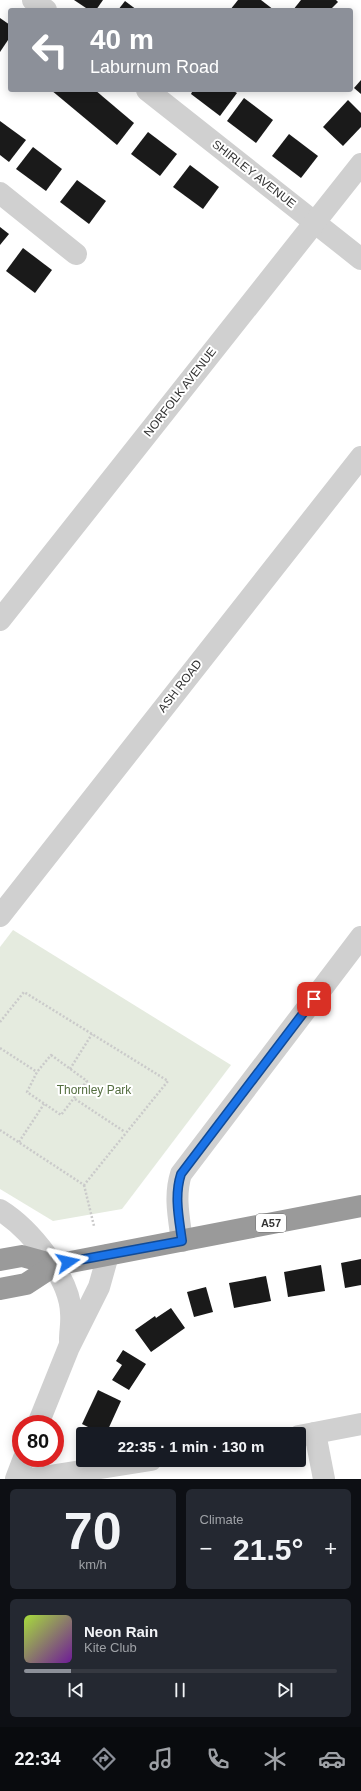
<!DOCTYPE html>
<html lang="en">
<head>
<meta charset="utf-8">
<style>
	body { margin:0; font-family:Arial,sans-serif; background:#242831; color:#f1f3f6; height:100vh; display:flex; flex-direction:column; font-size:15px; white-space:nowrap }
	* { box-sizing:border-box; margin:0 }
	p { font-size:13px; color:#9ea1a6 }
	.icon { flex:none; width:22px; height:22px; fill:none; stroke:currentColor; stroke-width:2; stroke-linecap:round; stroke-linejoin:round }
	.map { position:relative; height:1479px; overflow:hidden }
	.sheet { display:flex; flex-direction:column; gap:10px; padding:10px; background:#0d0f14; flex:1 }
	.sheet>* { flex:none }
	.guide { position:absolute; left:8px; top:8px; width:345px; height:84px; border-radius:4px; box-shadow:0 2px 10px #0003; background:#8c9099; color:#fff; overflow:hidden }
	.speed { position:absolute; left:12px; top:1415px; display:flex; gap:8px; font-size:20px; font-weight:700; text-align:center }
	.speed>* { display:grid; place-content:center; width:52px; height:52px; border-radius:50%; background:#171b24; box-shadow:0 2px 10px #0003; line-height:1 }
	.speed .limit { border:6px solid #d22; background:#fff; color:#111 }
	.pin { position:absolute; display:grid; place-items:center; width:34px; height:34px; color:#fff; margin:-17px; border-radius:8px; box-shadow:0 2px 6px #0006 }
	.me { position:absolute; width:44px; margin:-22px; rotate:79deg; stroke-linejoin:round; filter:drop-shadow(0 0 3px #0008) }
	.turn { display:flex; align-items:center; gap:14px; height:84px; padding:0 16px; font-size:18px }
	.turn .icon { width:52px; height:52px; stroke-width:2.5 }
	.turn b { display:block; font-size:28px; line-height:34px }
	.big { font-size:30px; font-weight:700; line-height:1.1 }
	.sheet .widget { flex:1; display:flex; flex-direction:column; justify-content:center; gap:6px; min-width:0; padding:0 14px; border-radius:6px; background:#242831 }
	.sheet .dial { align-items:center; gap:0 }
	.dial b { font-size:52px; line-height:1 }
	.song { display:flex; align-items:center; gap:12px }
	.cover { width:48px; height:48px; border-radius:6px; background:linear-gradient(135deg,hsl(80 70% 55%),hsl(280 70% 35%)) }
	.played { height:4px; border-radius:2px; background:linear-gradient(90deg,#8c9099 15%,#363941 15%) }
	.keys { display:flex; justify-content:space-around; direction:ltr }
	.heat { display:flex; justify-content:space-between; align-items:center; font-size:22px; direction:ltr }
	.sheet .tiles { flex:1; display:grid; gap:10px; grid-template-columns:1fr 1fr }
	.widget:last-child { grid-column:span 2 }
	.trip { position:absolute; left:76px; top:1427px; width:230px; height:40px; border-radius:4px; background:#171b24; box-shadow:0 2px 10px #0003; font-weight:700; line-height:40px; text-align:center }
	.menu { display:flex; height:64px; justify-content:space-around; align-items:center; background:#090b0e; color:#9ea1a6 }
	.menu .icon { width:28px; height:28px }
	.menu .selected { color:#8c9099 }
	.menu b { font-size:18px; color:#f1f3f6 }
	.map>svg:first-child { display:block }
	.green { fill:#e5ebdf }
	.building { fill:#1a1a1a }
	.lines { fill:none; stroke-linecap:round; stroke-linejoin:round }
	.path { stroke:#cacaca; stroke-width:2.5; stroke-dasharray:2 2; stroke-linecap:butt }
	.minor { stroke:#d0d0d0; stroke-width:22 }
	.highway { stroke:#9a9a9a; stroke-width:22 }
	.route-casing { stroke:#114b97; stroke-width:10 }
	.route { stroke:#1a73e8; stroke-width:7 }
	.labels { text-anchor:middle; stroke-width:4; stroke-linejoin:round; paint-order:stroke }
	.shield { fill:#fff; stroke:#707070; stroke-width:1 }
	.shield-label { font-size:11px; font-weight:bold; fill:#333 }
	.street-label { font-size:12px; fill:#333; stroke:#fff }
	.park-label { font-size:12px; fill:#546e40; stroke:#fff }
</style>
</head>
<body>
<div class="map">
<svg width="361" height="1479" viewBox="0 0 361 1479">
	<rect width="100%" height="100%" fill="#fff"/>
	<polygon class="green" points="13,930 231,1065 122,1209 53,1221 0,1189 0,947"/>
	<g class="building">
		<polygon points="74,0 103,0 96,10 89,10"/>
		<polygon points="238,0 261,0 274,10 230,10"/>
		<polygon points="301,0 336,0 338,2 330,10 293,10"/>
		<polygon points="125,1 137,10 118,10"/>
		<polygon points="0,18 10,25 10,37 0,52"/>
		<polygon points="361,80 361,94 354,88"/>
		<polygon points="51,90 95,90 134,123 117,145"/>
		<polygon points="193,90 232,90 237,93 220,116 191,94"/>
		<polygon points="244,98 273,120 256,143 227,121"/>
		<polygon points="348,100 361,113 361,127 343,146 323,127"/>
		<polygon points="0,121 26,140 9,162 0,155"/>
		<polygon points="148,132 177,154 160,176 131,154"/>
		<polygon points="289,134 318,156 301,178 272,156"/>
		<polygon points="33,147 62,169 46,191 16,169"/>
		<polygon points="190,165 219,187 203,209 173,187"/>
		<polygon points="77,180 106,201 89,224 60,202"/>
		<polygon points="0,227 9,234 0,245"/>
		<polygon points="23,248 52,270 35,293 6,271"/>
		<polygon points="361,1259 361,1285 345,1288 341,1263"/>
		<polygon points="321,1265 325,1291 288,1297 284,1272"/>
		<polygon points="266,1276 271,1301 234,1308 229,1283"/>
		<polygon points="206,1287 213,1312 194,1317 187,1292"/>
		<polygon points="171,1308 185,1328 151,1352 135,1330 155,1316 156,1318"/>
		<polygon points="123,1350 146,1364 129,1390 112,1380 122,1365 116,1361"/>
		<polygon points="98,1390 121,1401 106,1434 102,1434 82,1424"/>
	</g>
	<g class="lines">
		<g class="path">
			<polyline points="0,1022 24,992 168,1081 84,1185 0,1130"/>
			<polyline points="0,1048 37,1072"/>
			<polygon points="51,1055 87,1081 61,1115 27,1092 37,1072"/>
			<polyline points="70,1069 92,1034"/>
			<polyline points="75,1099 125,1132"/>
			<polyline points="19,1142 44,1104"/>
			<polyline points="84,1185 94,1226"/>
		</g>
		<g class="minor">
			<polyline points="33,0 46,10"/>
			<polyline points="147,90 361,259"/>
			<polyline points="0,193 76,254"/>
			<polyline points="0,620 361,164"/>
			<polyline points="0,916 361,457"/>
			<path d="M0 1210C29 1228 70 1277 71 1313 72 1322 70 1331 70 1340"/>
			<path d="M182 1241C179 1218 174 1196 181 1174L361 937"/>
			<polyline points="38,1424 69,1347 99,1287 108,1255"/>
			<polyline points="315,1433 324,1479"/>
			<polyline points="299,1436 361,1424"/>
			<polyline points="16,1479 24,1458"/>
			<polyline points="30,1479 151,1460"/>
		</g>
		<g class="highway">
			<polyline points="0,1260 22,1256 55,1265"/>
			<polyline points="0,1289 26,1284 55,1265 361,1206"/>
		</g>
	</g>
	<g class="lines">
		<defs>
			<path id="route" d="M68 1262 182 1241C179 1218 174 1196 181 1174L314 999"/>
		</defs>
		<use href="#route" class="route-casing"/>
		<use href="#route" class="route"/>
	</g>
	<g class="labels">
		<rect class="shield" x="256" y="1214" width="30" height="18" rx="3"/>
		<g class="shield-label">
			<text x="271" y="1227">A57</text>
		</g>
		<g class="street-label">
			<text transform="translate(254 174) rotate(38)" y="4">SHIRLEY AVENUE</text>
			<text transform="translate(180 392) rotate(-52)" y="4">NORFOLK AVENUE</text>
			<text transform="translate(180 686) rotate(-52)" y="4">ASH ROAD</text>
		</g>
		<g class="park-label">
			<text x="94" y="1094">Thornley Park</text>
		</g>
	</g>
</svg>
<div class="speed"><div class="limit">80</div></div>
<div class="pin" style="left:314px;top:999px;background:#d93025"><svg class="icon" aria-label="arrive" viewBox="0 0 24 24"><path d="M6 21V4h12l-3 4 3 4H6"/></svg></div>
<svg class="me" style="left:68px;top:1262px" viewBox="-20 -20 40 40"><path d="M0-17L14 15 0 8-14 15z" fill="#1a73e8" stroke="#fff" stroke-width="4"/></svg>
<div class="trip">22:35 · 1 min · 130 m</div>
<div class="guide">
<div class="turn"><svg class="icon" aria-label="left" viewBox="0 0 24 24"><path d="M17 20v-9H6M10 6l-5 5 5 5"/></svg><div><b>40 m</b>Laburnum Road</div></div>
</div>
</div>
<section class="sheet">
<div class="tiles">
<div class="widget dial"><b>70</b><p>km/h</p></div>
<div class="widget"><p>Climate</p>
<div class="heat"><a>−</a><b class="big">21.5°</b><a>+</a></div>
</div>
<div class="widget">
<div class="song"><i class="cover"></i><div><b>Neon Rain</b><p>Kite Club</p></div></div>
<div class="played"></div>
<div class="keys"><svg class="icon" aria-label="previous" viewBox="0 0 24 24"><path d="M18 5L8 12l10 7zM5 5v14"/></svg><svg class="icon" aria-label="pause" viewBox="0 0 24 24"><path d="M8 5v14M16 5v14"/></svg><svg class="icon" aria-label="next" viewBox="0 0 24 24"><path d="M6 5l10 7-10 7zM19 5v14"/></svg></div>
</div>
</div>
</section>
<nav class="menu">
<b>22:34</b>
<svg class="icon selected" aria-label="directions" viewBox="0 0 24 24"><path d="M12 3l9 9-9 9-9-9zM9 14v-3h6M13 9l2 2-2 2"/></svg>
<svg class="icon" aria-label="music" viewBox="0 0 24 24"><path d="M9 18V5l10-2v13"/><circle cx="6" cy="18" r="3"/><circle cx="16" cy="16" r="3"/></svg>
<svg class="icon" aria-label="phone" viewBox="0 0 24 24"><path d="M5 4h4l2 5-3 2q2 4 5 5l2-3 5 2v4C11 20 4 13 5 4z"/></svg>
<svg class="icon" aria-label="climate" viewBox="0 0 24 24"><path d="M12 3v18M4 7l16 10M4 17L20 7"/></svg>
<svg class="icon" aria-label="car" viewBox="0 0 24 24"><path d="M5 17H2v-5l4-1 3-4h7l3 4 3 1v5h-3M9 17h6M6 11h13"/><circle cx="7" cy="17" r="2"/><circle cx="17" cy="17" r="2"/></svg>
</nav>
</body>
</html>
